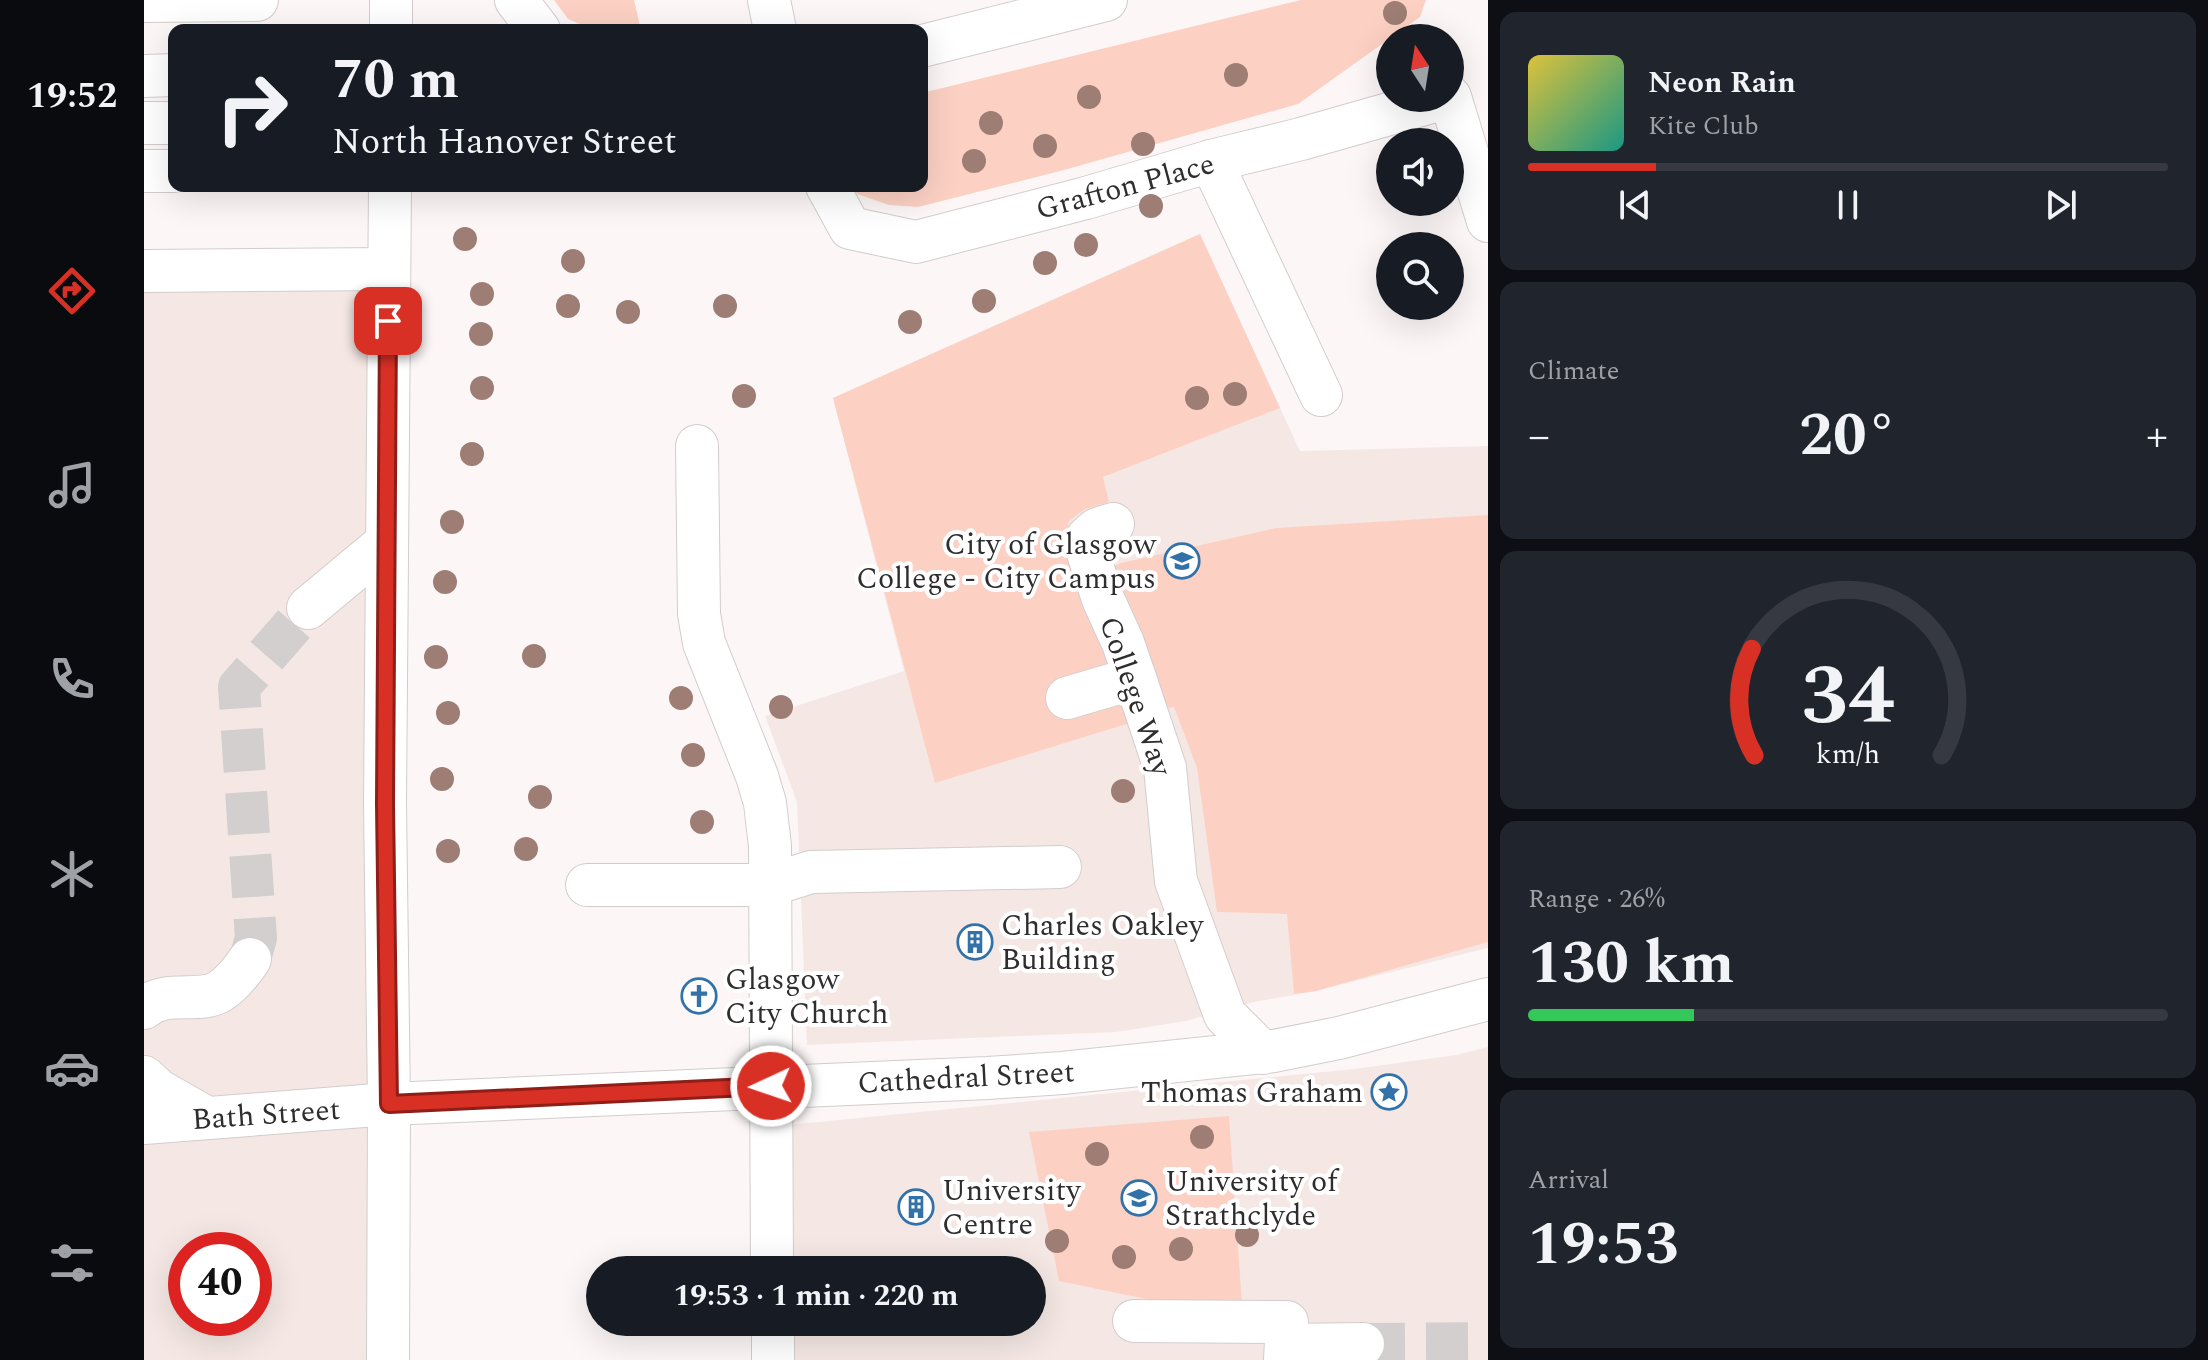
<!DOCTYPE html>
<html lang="en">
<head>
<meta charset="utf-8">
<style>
	body { margin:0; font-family:Spectral,serif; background:#20242c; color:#f1f3f6; height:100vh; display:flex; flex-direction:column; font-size:30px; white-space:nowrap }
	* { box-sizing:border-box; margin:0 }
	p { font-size:26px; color:#9ea1a6 }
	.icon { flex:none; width:44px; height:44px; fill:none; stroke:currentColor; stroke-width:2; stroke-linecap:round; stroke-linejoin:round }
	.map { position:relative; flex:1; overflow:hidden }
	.drawer { display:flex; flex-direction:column; gap:12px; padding:12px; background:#0d0f14; width:720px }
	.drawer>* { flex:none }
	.hud { position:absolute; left:24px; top:24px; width:760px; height:168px; border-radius:16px; box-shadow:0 8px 32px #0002; background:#171b24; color:#f1f3f6; overflow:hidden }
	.needle { width:52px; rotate:348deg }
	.buttons { position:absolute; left:1232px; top:24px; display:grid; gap:16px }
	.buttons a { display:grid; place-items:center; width:88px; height:88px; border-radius:50%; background:#171b24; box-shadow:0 8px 32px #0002; font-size:40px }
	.speed { position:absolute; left:24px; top:1232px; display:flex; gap:16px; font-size:40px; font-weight:700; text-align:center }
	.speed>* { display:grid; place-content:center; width:104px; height:104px; border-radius:50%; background:#171b24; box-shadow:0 8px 32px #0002; line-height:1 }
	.speed .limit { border:12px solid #d22; background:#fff; color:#111 }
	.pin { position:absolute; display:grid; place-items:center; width:68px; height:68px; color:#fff; margin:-34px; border-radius:16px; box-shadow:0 4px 12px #0006 }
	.me { position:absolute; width:88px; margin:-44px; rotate:267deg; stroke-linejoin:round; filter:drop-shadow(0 0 6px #0008) }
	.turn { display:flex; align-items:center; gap:28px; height:168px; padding:0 32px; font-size:36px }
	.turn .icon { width:104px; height:104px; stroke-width:2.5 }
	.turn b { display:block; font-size:56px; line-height:68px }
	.big { font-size:60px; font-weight:700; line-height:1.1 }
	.drawer .widget { flex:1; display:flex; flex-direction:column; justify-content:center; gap:12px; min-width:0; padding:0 28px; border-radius:16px; background:#20242c }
	.drawer .dial { align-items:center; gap:0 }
	.dial svg { height:208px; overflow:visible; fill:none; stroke:#363941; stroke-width:7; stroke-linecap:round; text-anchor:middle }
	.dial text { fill:#f1f3f6; stroke:none }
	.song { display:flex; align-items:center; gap:24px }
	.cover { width:96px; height:96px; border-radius:12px; background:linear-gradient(135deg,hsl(50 70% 55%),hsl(170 70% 35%)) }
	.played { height:8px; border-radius:4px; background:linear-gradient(90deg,#d93025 20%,#363941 20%) }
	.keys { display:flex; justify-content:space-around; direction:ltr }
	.heat { display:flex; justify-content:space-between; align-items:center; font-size:44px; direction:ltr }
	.charge { height:12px; border-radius:6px; background:linear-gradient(90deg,#34c759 26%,#363941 0) }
	.trip { position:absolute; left:442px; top:1256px; width:460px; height:80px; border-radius:40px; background:#171b24; box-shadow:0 8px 32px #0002; font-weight:700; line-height:80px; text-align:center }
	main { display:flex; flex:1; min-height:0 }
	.tabs { display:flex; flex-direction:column; width:144px; justify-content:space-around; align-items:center; background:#090b0e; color:#9ea1a6 }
	.tabs .icon { width:56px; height:56px }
	.tabs .current { color:#d93025 }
	.tabs b { font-size:36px; color:#f1f3f6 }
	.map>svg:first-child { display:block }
	.built { fill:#f5e8e4; fill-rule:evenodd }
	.green { fill:#fcd1c4 }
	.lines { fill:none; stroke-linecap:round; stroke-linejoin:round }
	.minor-tunnel { stroke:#d3cfce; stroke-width:42; stroke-dasharray:42 21; stroke-linecap:butt }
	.minor-casing { stroke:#d2cdcc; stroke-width:44 }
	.minor { stroke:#fff; stroke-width:42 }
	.tree { fill:#9d7d74 }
	.route-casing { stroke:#8d1f18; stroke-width:20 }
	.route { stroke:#d93025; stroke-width:14 }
	.labels { text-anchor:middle; stroke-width:8; stroke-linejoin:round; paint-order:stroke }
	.street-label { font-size:30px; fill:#2f2d2d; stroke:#fff }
	.poi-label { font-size:30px; fill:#2f2d2d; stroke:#fff; text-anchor:start }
</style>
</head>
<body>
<main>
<nav class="tabs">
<b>19:52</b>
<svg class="icon current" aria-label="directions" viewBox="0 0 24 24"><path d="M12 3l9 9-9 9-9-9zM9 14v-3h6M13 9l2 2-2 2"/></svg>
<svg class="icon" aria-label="music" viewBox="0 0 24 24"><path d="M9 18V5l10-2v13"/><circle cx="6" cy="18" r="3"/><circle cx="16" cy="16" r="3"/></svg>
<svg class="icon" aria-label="phone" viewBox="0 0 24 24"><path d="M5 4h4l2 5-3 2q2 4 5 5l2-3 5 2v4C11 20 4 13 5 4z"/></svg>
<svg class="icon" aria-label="climate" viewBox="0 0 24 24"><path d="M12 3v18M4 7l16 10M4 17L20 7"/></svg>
<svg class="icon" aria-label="car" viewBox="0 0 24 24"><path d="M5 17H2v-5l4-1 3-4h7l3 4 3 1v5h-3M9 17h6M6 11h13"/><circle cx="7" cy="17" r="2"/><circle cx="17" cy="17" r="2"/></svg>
<svg class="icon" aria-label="filters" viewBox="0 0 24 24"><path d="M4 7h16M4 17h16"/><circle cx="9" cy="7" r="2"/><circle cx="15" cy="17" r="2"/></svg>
</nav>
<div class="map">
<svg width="1344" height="1360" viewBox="0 0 1344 1360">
	<rect width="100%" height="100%" fill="#fcf7f6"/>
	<g class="built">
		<polygon points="1056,234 1156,451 1344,446 1344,948 1172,991 1110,1002 1042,1021 972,1032 663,1045 653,802 621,716 760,671 689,398"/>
		<path d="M245 269 244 1360H0V275ZM42 1250H110V1318H42Z"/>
		<polygon points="1344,1047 1344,1360 650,1360 649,1322 888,1322 888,1270 648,1270 644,1125 1210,1069 1312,1055"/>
	</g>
	<g class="green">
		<polygon points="410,0 490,0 497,30 450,30 424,19"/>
		<polygon points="1157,0 1282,0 1276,17 1154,104 920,170 774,207 745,205 713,194 708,186 778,186 778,93"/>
		<polygon points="1056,234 1136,408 959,477 965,502 941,509 925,521 922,538 999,719 791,783 689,398"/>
		<path d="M1344 515V942L1172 991 1150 994 1143 914 1073 912 1053 768 1030 707 1015 709C1009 681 1005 651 994 624 986 605 974 588 967 568L977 563 1132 528Z"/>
		<polygon points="1085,1116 1099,1319 915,1281 885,1132"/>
	</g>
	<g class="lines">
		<g class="minor-tunnel">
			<polyline points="106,959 112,938 95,687 164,608"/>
			<polyline points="1219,1344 1344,1343"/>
		</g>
		<defs>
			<g id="minor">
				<polyline points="372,0 395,30"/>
				<polyline points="625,0 631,30"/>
				<polyline points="0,1 113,0"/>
				<polyline points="247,30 247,0"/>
				<polyline points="778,46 962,0"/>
				<polyline points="0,76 30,75"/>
				<polyline points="1306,97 1344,221"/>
				<polyline points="0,123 30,123"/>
				<polyline points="1067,161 1177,395"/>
				<polyline points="0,171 30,171"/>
				<polyline points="683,186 706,228 772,242 942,198 1067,161 1157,139 1301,98"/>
				<polyline points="0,271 245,269"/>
				<polyline points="553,446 555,614 560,643 613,776 621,803 626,846 628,1270"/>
				<polyline points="969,524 953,529 944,537 942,547 959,599 979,643 991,678 1021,768 1032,881 1081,1015 1119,1053"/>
				<polyline points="164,608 242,543"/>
				<polyline points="923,698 991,678"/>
				<polyline points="443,885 626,885 667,872 916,867"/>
				<path d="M0 1008C23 989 53 1004 75 992 88 984 98 971 106 959"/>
				<polyline points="0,1077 14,1090 63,1118"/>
				<polyline points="0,1123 245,1104 844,1078 918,1073 1130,1051 1195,1038 1344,999"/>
				<polyline points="990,1321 1143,1322 1141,1360"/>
				<polyline points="629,1322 629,1360"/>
				<polyline points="1143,1345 1219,1344"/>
				<polyline points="244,1360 245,1104 241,804 246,186"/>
			</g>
		</defs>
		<use href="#minor" class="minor-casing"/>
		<use href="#minor" class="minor"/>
	</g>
	<g class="tree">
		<circle cx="1251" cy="13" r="12"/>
		<circle cx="1092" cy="75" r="12"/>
		<circle cx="945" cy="97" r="12"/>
		<circle cx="847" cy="123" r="12"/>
		<circle cx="999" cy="144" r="12"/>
		<circle cx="901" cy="146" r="12"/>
		<circle cx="830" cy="161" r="12"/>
		<circle cx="1007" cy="206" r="12"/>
		<circle cx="321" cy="239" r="12"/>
		<circle cx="942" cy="245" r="12"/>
		<circle cx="429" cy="261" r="12"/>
		<circle cx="901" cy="263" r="12"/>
		<circle cx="338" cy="294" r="12"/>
		<circle cx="840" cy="301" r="12"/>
		<circle cx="424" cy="306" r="12"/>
		<circle cx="581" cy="306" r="12"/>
		<circle cx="484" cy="312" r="12"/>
		<circle cx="766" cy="322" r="12"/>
		<circle cx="337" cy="334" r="12"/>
		<circle cx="338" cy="388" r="12"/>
		<circle cx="1091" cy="394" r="12"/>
		<circle cx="600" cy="396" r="12"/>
		<circle cx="1053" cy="398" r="12"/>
		<circle cx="328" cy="454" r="12"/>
		<circle cx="308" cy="522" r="12"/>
		<circle cx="301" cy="582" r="12"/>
		<circle cx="390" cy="656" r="12"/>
		<circle cx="292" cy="657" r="12"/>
		<circle cx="537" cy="698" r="12"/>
		<circle cx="637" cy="707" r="12"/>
		<circle cx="304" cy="713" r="12"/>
		<circle cx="549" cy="755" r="12"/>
		<circle cx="298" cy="779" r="12"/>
		<circle cx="979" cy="791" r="12"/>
		<circle cx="396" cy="797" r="12"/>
		<circle cx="558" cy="822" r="12"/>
		<circle cx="382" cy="849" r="12"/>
		<circle cx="304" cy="851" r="12"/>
		<circle cx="1058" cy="1137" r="12"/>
		<circle cx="953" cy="1154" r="12"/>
		<circle cx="1103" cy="1235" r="12"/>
		<circle cx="913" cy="1241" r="12"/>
		<circle cx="1037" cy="1249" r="12"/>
		<circle cx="980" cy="1257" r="12"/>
	</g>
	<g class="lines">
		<defs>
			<polyline id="route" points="244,321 241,804 245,1104 627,1086"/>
		</defs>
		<use href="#route" class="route-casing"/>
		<use href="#route" class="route"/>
	</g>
	<defs>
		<symbol id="university-ring" viewBox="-11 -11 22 22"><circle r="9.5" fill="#fff" stroke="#3372a9" stroke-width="1.5"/><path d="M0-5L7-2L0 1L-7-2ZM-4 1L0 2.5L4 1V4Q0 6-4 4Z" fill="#3372a9"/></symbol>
		<symbol id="building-ring" viewBox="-11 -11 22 22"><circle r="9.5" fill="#fff" stroke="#3372a9" stroke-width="1.5"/><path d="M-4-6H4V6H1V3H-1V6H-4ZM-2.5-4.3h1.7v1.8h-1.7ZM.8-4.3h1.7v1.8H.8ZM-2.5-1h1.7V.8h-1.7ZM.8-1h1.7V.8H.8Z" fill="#3372a9"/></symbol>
		<symbol id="church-ring" viewBox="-11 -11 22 22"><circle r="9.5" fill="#fff" stroke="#3372a9" stroke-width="1.5"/><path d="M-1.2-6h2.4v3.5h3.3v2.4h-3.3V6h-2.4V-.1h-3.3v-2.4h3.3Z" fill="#3372a9"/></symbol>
		<symbol id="sight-ring" viewBox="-11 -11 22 22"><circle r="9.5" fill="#fff" stroke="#3372a9" stroke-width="1.5"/><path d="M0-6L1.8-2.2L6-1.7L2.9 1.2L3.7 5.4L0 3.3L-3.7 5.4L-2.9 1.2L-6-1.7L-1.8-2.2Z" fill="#3372a9"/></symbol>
	</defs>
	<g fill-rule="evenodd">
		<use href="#university-ring" x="1018" y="541" width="40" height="40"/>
		<use href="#building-ring" x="811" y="922" width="40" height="40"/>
		<use href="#church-ring" x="535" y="976" width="40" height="40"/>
		<use href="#sight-ring" x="1225" y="1072" width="40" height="40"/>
		<use href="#university-ring" x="975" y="1178" width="40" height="40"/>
		<use href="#building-ring" x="752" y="1187" width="40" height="40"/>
	</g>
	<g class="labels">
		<g class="street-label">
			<text transform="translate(981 186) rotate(-15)" y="10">Grafton Place</text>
			<text transform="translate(992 696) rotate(71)" y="10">College Way</text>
			<text transform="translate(822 1077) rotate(-3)" y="10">Cathedral Street</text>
			<text transform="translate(122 1114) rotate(-4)" y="10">Bath Street</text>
		</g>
		<g class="poi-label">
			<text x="1012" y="554" text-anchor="end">City of Glasgow<tspan x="1012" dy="34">College - City Campus</tspan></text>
			<text x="857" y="935">Charles Oakley<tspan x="857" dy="34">Building</tspan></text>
			<text x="581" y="989">Glasgow<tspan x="581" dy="34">City Church</tspan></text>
			<text x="1219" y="1102" text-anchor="end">Thomas Graham</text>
			<text x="1021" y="1191">University of<tspan x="1021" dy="34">Strathclyde</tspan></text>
			<text x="798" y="1200">University<tspan x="798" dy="34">Centre</tspan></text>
		</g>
	</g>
</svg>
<div class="buttons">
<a><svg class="needle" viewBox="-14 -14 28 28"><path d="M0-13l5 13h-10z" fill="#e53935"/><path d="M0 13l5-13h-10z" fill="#9ea1a6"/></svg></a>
<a><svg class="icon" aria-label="sound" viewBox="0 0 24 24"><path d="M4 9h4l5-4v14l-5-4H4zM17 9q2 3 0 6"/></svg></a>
<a><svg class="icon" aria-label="search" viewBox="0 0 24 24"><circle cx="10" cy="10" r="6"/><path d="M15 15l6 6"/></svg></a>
</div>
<div class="speed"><div class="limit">40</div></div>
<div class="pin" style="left:244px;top:321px;background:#d93025"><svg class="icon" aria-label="arrive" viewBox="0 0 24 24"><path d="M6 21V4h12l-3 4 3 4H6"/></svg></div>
<svg class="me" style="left:627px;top:1086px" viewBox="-20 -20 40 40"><circle r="17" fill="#d93025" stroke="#fff" stroke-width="3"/><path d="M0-11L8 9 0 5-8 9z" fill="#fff"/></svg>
<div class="trip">19:53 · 1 min · 220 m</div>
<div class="hud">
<div class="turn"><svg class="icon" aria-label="right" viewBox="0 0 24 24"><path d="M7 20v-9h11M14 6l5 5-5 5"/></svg><div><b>70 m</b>North Hanover Street</div></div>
</div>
</div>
<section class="drawer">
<div class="widget">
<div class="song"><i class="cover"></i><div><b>Neon Rain</b><p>Kite Club</p></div></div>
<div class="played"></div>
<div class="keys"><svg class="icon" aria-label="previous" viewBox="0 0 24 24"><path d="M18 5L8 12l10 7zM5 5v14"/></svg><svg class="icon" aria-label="pause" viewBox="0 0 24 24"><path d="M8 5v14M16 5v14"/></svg><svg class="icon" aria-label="next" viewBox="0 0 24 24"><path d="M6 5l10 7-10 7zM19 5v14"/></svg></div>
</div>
<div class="widget"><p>Climate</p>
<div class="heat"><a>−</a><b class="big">20°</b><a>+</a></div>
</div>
<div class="widget dial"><svg viewBox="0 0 100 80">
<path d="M14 69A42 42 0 1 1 86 69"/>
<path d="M14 69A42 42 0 0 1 13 28" stroke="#d93025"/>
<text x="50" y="56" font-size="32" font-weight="700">34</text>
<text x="50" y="72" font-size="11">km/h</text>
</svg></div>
<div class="widget"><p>Range · 26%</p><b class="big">130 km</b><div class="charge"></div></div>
<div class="widget"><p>Arrival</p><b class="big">19:53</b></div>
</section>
</main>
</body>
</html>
